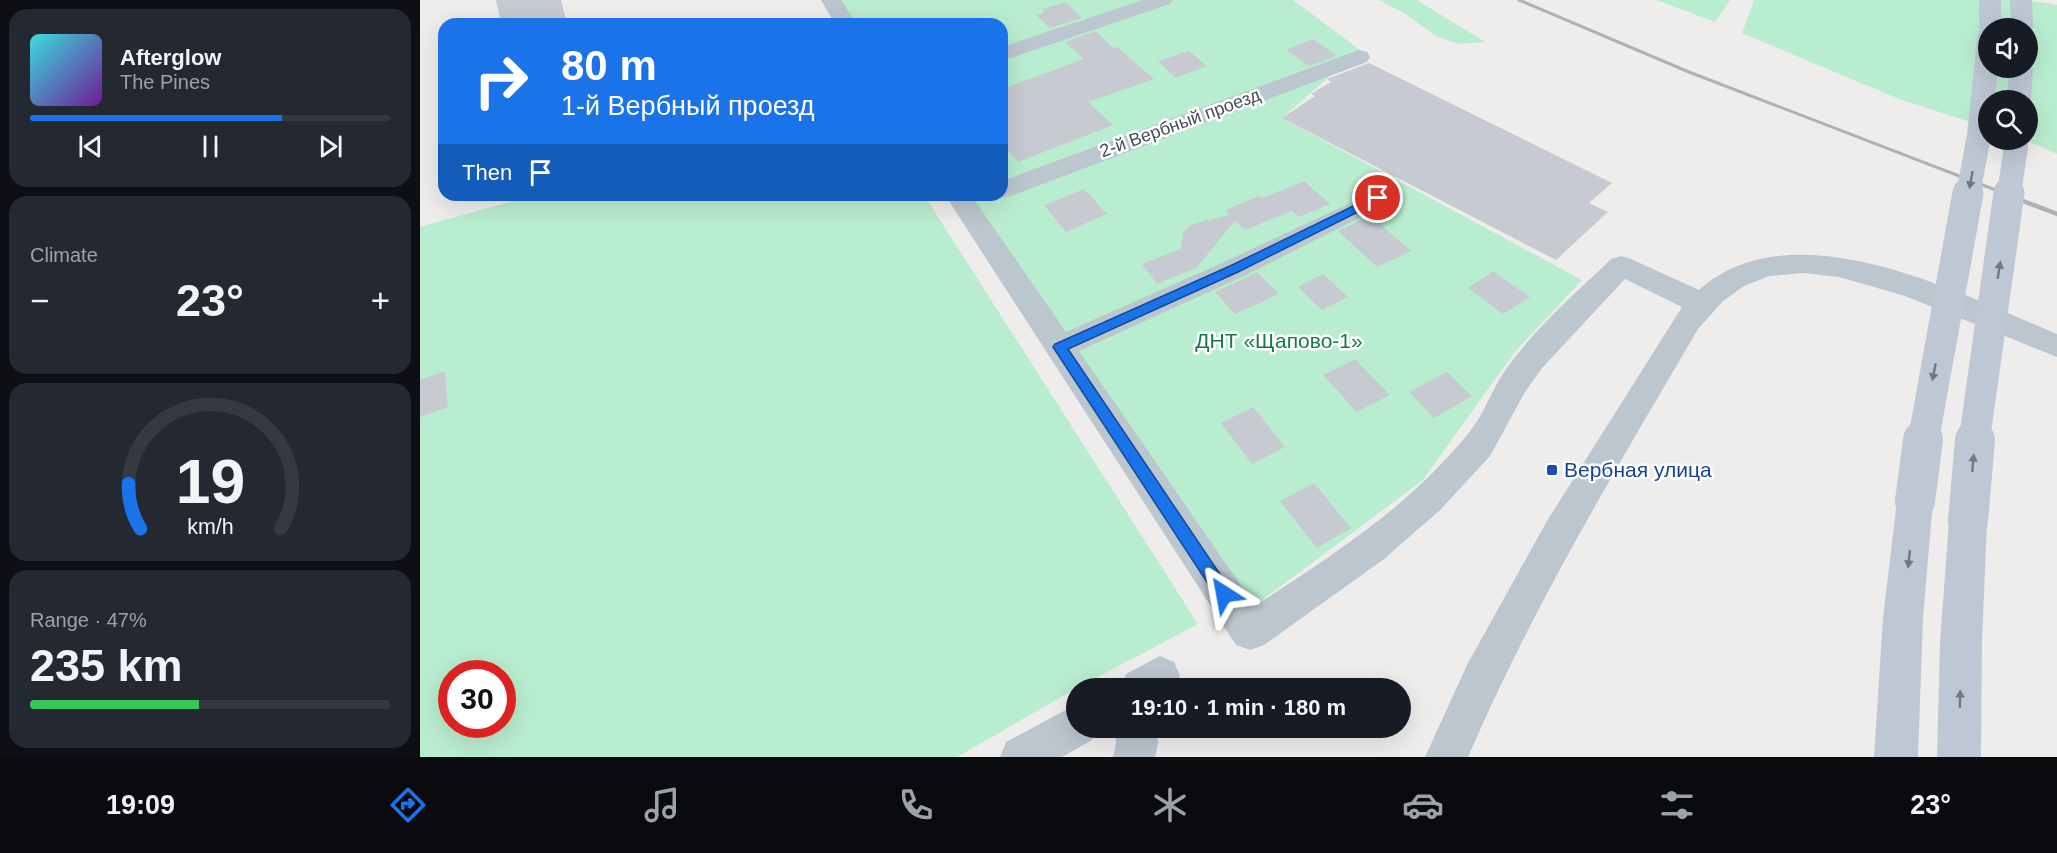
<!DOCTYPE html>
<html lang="en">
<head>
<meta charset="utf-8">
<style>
	body { margin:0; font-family:Helvetica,sans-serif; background:#242831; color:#f1f3f6; height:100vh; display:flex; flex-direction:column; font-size:22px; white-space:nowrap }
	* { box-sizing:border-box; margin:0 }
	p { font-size:20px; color:#9ea1a6 }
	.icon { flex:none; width:33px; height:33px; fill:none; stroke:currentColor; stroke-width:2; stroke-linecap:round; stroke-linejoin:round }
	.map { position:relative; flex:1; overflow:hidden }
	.details { display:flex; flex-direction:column; gap:9px; padding:9px; background:#0d0f14; width:420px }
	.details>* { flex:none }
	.hud { position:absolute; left:18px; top:18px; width:570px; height:183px; border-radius:18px; box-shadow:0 6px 24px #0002; background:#1a73e8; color:#fff; overflow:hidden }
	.buttons { position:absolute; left:1558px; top:18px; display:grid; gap:12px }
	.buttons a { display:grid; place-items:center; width:60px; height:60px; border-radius:50%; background:#171b24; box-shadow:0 6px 24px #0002; font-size:30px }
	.speed { position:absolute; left:18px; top:660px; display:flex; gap:12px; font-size:30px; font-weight:700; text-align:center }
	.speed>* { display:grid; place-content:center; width:78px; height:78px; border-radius:50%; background:#171b24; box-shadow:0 6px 24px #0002; line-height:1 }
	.speed .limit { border:9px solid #d22; background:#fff; color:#111 }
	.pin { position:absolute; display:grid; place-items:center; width:51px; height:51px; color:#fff; margin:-26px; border:3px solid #fff; border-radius:50%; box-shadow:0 2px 6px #0007 }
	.me { position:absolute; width:66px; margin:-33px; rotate:326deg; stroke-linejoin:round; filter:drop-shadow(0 0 4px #0008) }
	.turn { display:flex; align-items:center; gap:21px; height:126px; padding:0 24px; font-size:27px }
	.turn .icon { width:78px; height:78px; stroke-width:2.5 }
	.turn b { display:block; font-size:42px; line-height:51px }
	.then { display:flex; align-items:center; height:57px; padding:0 24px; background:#0003; gap:12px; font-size:22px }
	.big { font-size:45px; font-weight:700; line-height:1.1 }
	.details .tile { flex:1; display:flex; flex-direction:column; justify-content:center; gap:9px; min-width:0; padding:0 21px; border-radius:18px; background:#242831 }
	.details .dial { align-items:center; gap:0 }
	.dial svg { height:156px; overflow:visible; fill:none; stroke:#363941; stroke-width:7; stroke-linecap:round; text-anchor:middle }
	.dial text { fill:#f1f3f6; stroke:none }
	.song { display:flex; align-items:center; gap:18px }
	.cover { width:72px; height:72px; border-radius:9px; background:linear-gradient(135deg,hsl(180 70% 55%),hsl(280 70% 35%)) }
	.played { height:6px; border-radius:3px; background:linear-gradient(90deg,#1a73e8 70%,#363941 70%) }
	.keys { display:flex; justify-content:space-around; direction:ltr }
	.heat { display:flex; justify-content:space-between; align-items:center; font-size:33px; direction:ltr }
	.charge { height:9px; border-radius:4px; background:linear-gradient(90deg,#34c759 47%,#363941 0) }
	.trip { position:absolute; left:646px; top:678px; width:345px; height:60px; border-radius:30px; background:#171b24; box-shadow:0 6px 24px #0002; font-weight:700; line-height:60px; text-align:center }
	.tabs { display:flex; height:96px; justify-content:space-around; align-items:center; background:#090b0e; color:#9ea1a6 }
	.tabs .icon { width:42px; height:42px }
	.tabs .on { color:#1a73e8 }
	.tabs b { font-size:27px; color:#f1f3f6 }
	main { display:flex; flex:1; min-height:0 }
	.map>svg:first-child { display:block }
	.green { fill:#b9edcf; fill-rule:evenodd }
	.building { fill:#c8cad2 }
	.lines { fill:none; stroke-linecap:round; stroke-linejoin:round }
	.minor { fill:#bcc6ce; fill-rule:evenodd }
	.secondary { fill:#bec8d5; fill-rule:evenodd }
	.rail-far1 { stroke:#aeb1b6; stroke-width:3 }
	.rail { stroke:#aeb1b6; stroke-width:4.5 }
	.secondary-bridge-far2 { stroke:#bec8d5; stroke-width:24 }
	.secondary-bridge-far1 { stroke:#bec8d5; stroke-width:31 }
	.secondary-bridge { stroke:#bec8d5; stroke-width:40 }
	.oneway { fill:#6f7984 }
	.route { fill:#1a73e8; stroke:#114b97; stroke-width:1.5 }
	.transit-dot { fill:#1a4fb4; stroke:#fff; stroke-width:2 }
	.labels { text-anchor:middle; stroke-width:5; stroke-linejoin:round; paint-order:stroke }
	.far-street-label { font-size:18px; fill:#444e59; stroke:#fff }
	.park-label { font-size:21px; fill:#17784c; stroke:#fff }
	.transit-label { font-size:21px; fill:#164399; stroke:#fff; text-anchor:start }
</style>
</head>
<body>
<main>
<section class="details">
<div class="tile">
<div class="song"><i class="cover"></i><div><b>Afterglow</b><p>The Pines</p></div></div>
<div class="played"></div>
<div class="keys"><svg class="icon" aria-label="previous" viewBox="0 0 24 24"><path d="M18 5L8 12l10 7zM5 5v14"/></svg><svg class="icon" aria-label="pause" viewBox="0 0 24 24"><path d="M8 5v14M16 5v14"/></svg><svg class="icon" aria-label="next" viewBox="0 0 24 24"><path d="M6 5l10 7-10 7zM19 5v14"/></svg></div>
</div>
<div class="tile"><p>Climate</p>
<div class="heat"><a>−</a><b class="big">23°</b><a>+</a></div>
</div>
<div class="tile dial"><svg viewBox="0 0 100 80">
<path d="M14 69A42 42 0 1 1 86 69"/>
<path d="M14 69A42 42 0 0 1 8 46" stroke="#1a73e8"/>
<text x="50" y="56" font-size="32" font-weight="700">19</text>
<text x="50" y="72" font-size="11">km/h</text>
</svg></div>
<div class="tile"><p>Range · 47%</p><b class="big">235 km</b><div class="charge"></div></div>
</section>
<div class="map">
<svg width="1637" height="757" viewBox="0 0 1637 757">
	<rect width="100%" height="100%" fill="#efecec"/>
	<g class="green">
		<polygon points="401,0 873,0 940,50 862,118 1162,280 1094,353 1003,480 813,622 527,195 582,195 582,24 416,24"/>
		<polygon points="959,0 997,0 1065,42 1039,44 1016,36 984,13"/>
		<polygon points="1236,0 1310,0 1295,22"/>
		<path d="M1334 0H1605L1637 5V154L1605 140H1608V100H1569V128L1479 99 1322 33ZM1569 28H1608V68H1569Z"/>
		<path d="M114 195H504L778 624 657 688 537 757H0V227ZM32 674H82V724H32Z"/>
	</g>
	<g class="building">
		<polygon points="76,0 141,0 147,24 81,24"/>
		<polygon points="646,2 662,18 630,28 616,15 625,12 622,9"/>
		<polygon points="676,31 693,48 697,47 734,79 668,102 693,125 598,162 582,144 582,89 664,59 645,42"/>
		<polygon points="893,39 917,56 889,66 866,50"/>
		<polygon points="769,51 787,66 756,78 738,61"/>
		<polygon points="949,63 1192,183 1169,203 1188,212 1136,260 862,118 895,96 891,94 911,82 907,79"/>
		<polygon points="884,181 910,204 879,217 872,211 825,230 815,221 776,268 737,284 722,264 761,249 763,232 772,224 809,215 805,210 839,196 842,198"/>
		<polygon points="664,189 687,214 646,232 624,205"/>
		<polygon points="950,215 991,251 957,267 918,231"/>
		<polygon points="1073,271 1110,297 1083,314 1048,288"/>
		<polygon points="837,272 859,294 815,314 795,292"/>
		<polygon points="903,274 928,297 902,310 878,287"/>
		<polygon points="935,359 970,395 937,412 903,375"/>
		<polygon points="25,371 28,407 0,417 0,380"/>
		<polygon points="1027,372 1052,396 1014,418 989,392"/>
		<polygon points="833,407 865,447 832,464 801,423"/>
		<polygon points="894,483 931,528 897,548 860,501"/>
	</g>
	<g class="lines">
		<g class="minor">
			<polygon points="401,0 421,0 437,24 415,24"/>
			<polygon points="723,0 753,0 750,4 582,61 582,47"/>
			<polygon points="939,50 947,52 950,57 947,62 591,196 582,198 572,195 582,195 582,181"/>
			<path d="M958 190 967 192 971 198 967 204 824 276 659 351 835 606C900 563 969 520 1023 462 1036 449 1048 435 1058 420 1068 403 1075 384 1087 368 1116 327 1155 294 1191 259L1201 256 1211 259 1279 290C1373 206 1539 293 1637 334V357L1485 296 1419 277 1383 273 1349 276 1324 286 1303 301 1278 329C1196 469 1112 608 1048 757H1005L1047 665 1127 521 1262 307 1205 279 1122 368 1105 392 1070 456 1020 510 964 559 844 645 830 650 816 645 525 195H551L646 332 804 262Z"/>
			<polygon points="740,656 754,662 760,676 755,688 700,688 706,674"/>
			<polygon points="657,704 657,728 677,728 672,740 642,757 580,757 586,742"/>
			<polygon points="695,728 737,728 738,743 735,757 693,757 696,743"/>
		</g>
		<g class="secondary">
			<polygon points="1559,0 1581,0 1581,28 1569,28 1569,34 1562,33 1559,28"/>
			<polygon points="1590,0 1612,0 1613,28 1610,33 1608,33 1608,28 1591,28"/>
			<polygon points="1608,63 1613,68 1611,100 1608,105 1608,100 1587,100 1589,68 1608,68"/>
			<polygon points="1495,485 1508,490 1513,501 1503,618 1498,757 1454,757 1463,618 1477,501 1482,490"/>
			<polygon points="1548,505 1561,510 1567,521 1562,642 1561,757 1517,757 1520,642 1529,521 1535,510"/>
		</g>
		<polyline class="rail-far1" points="1099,0 1269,72 1586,194"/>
		<polyline class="rail" points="1582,193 1637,214"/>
		<g class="secondary-bridge-far2">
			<polyline points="1548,194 1559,136 1569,39"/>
			<polyline points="1589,194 1597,140"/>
		</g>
		<g class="secondary-bridge-far1">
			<polyline points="1503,442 1548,193"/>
			<polyline points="1554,442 1589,193"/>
		</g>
		<g class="secondary-bridge">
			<polyline points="1495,501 1503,440"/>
			<polyline points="1548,521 1555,440"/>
		</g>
	</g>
	<defs><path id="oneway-solid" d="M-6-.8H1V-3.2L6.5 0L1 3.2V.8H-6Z" transform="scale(1.5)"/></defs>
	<g class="oneway">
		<use href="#oneway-solid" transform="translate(1551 180) rotate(100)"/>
		<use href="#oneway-solid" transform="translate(1579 270) rotate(-81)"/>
		<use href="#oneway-solid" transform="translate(1514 372) rotate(101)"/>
		<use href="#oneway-solid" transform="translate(1553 463) rotate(-85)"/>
		<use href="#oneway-solid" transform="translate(1489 559) rotate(96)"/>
		<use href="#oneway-solid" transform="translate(1540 699) rotate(-89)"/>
	</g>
	<polygon class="route" points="958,194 963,198 962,200 818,272 648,349 810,589 812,594 810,599 804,602 798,599 633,347 635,344 810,266"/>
	<rect class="transit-dot" x="1126" y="464" width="12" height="12" rx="3"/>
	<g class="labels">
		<g class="far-street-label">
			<text transform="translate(760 123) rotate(-20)" y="6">2-й Вербный проезд</text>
		</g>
		<g class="park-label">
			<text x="859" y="348">ДНТ «Щапово-1»</text>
		</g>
		<g class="transit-label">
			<text x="1144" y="477">Вербная улица</text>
		</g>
	</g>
</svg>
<div class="buttons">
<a><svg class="icon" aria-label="sound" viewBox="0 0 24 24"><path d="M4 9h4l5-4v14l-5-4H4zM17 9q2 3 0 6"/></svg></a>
<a><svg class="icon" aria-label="search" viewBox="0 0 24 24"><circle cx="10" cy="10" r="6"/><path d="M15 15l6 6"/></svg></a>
</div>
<div class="speed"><div class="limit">30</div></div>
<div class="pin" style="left:958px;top:198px;background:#d93025"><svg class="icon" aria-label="arrive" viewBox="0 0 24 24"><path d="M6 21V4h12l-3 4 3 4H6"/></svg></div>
<svg class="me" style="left:804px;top:594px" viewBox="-20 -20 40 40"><path d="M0-17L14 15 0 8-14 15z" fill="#1a73e8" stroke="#fff" stroke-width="4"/></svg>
<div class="trip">19:10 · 1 min · 180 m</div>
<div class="hud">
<div class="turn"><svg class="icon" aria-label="right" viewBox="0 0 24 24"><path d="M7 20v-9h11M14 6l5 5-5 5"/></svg><div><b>80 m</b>1-й Вербный проезд</div></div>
<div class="then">Then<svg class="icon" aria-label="arrive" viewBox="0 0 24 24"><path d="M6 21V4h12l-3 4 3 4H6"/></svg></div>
</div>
</div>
</main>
<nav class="tabs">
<b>19:09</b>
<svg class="icon on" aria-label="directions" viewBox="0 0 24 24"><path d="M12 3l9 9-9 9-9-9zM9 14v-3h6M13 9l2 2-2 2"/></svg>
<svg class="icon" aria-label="music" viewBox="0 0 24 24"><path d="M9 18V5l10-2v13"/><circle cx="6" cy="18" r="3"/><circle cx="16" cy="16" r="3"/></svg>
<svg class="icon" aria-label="phone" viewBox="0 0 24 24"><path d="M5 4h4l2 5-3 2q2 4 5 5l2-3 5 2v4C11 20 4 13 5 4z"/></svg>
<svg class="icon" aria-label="climate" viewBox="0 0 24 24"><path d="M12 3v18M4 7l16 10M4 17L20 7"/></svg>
<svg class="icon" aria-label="car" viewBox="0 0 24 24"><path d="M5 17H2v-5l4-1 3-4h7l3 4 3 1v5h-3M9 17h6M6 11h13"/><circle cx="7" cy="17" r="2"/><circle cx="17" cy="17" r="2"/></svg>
<svg class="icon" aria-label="filters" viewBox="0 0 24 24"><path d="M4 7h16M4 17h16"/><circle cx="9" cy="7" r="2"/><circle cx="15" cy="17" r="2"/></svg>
<b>23°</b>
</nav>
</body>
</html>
